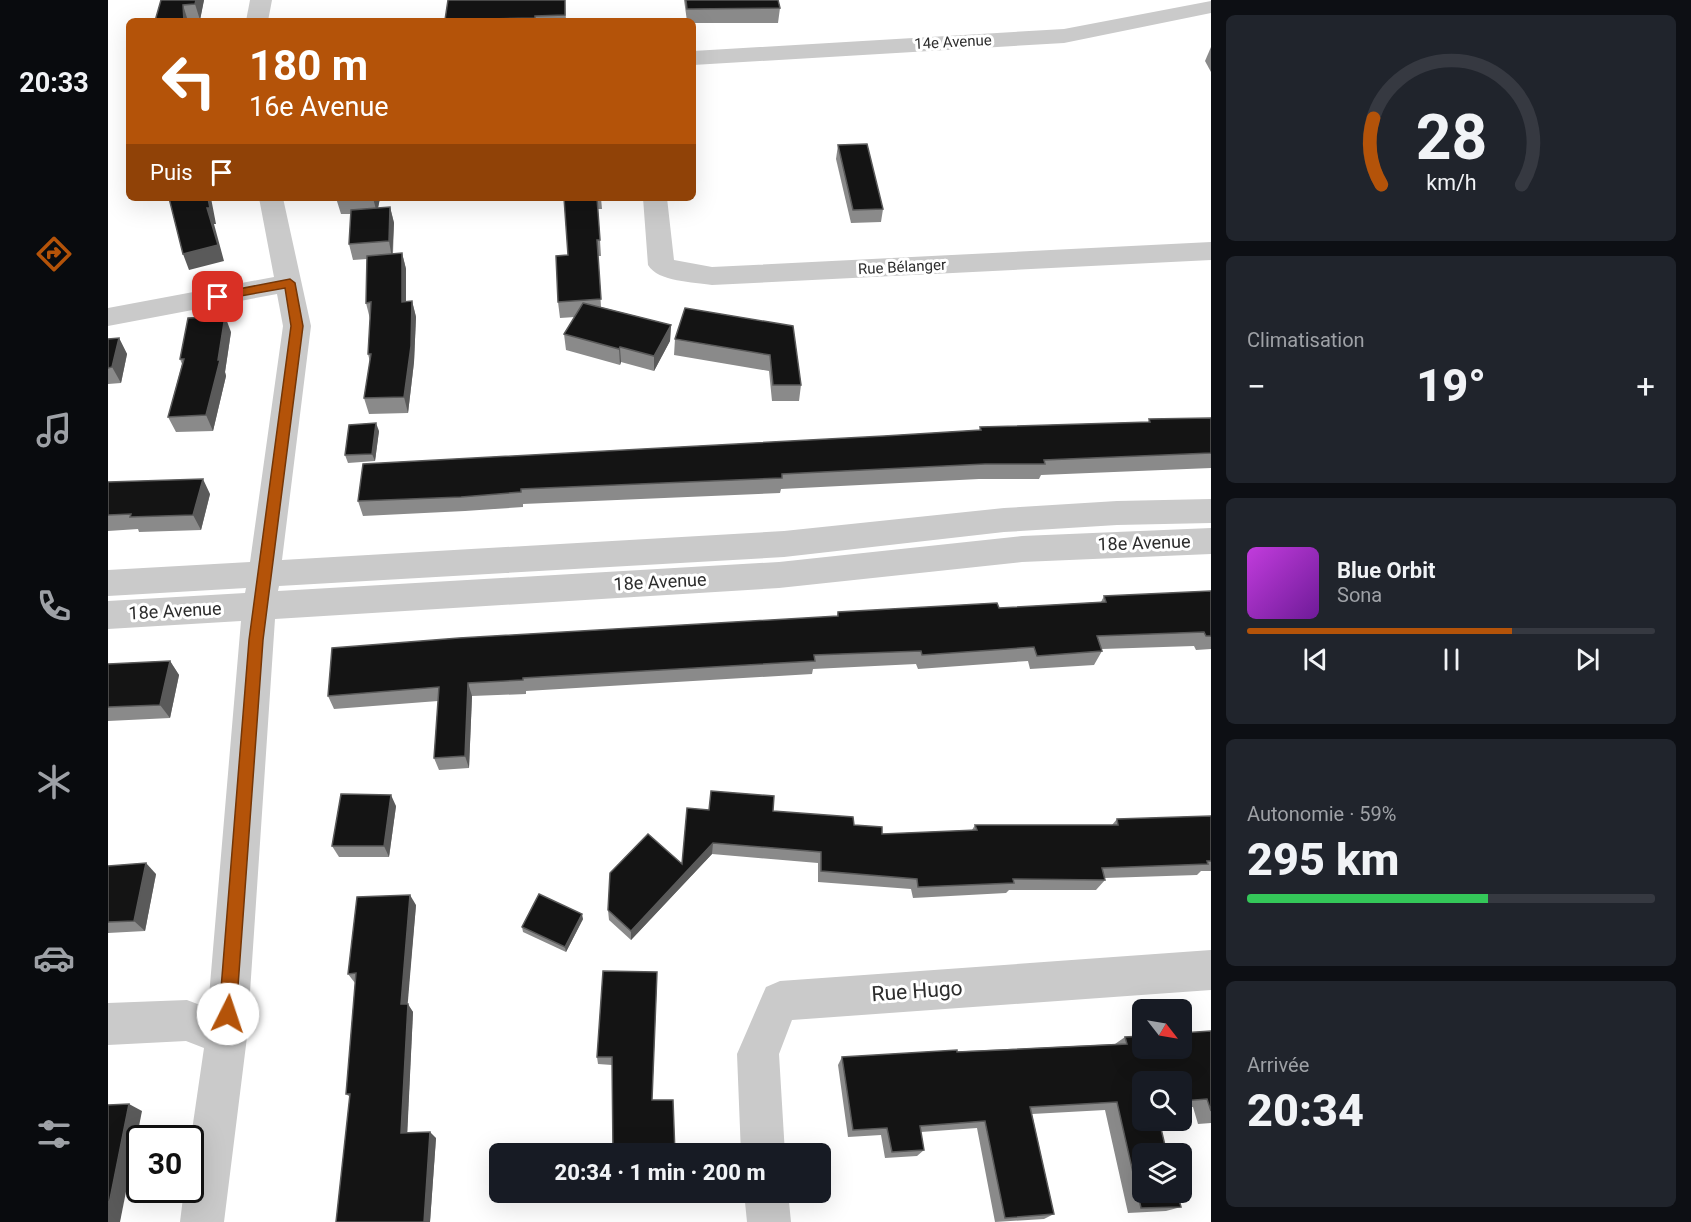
<!DOCTYPE html>
<html lang="fr">
<head>
<meta charset="utf-8">
<style>
	body { margin:0; font-family:Roboto,sans-serif; background:#20242c; color:#f1f3f6; height:100vh; display:flex; flex-direction:column; font-size:22px; white-space:nowrap }
	* { box-sizing:border-box; margin:0 }
	p { font-size:20px; color:#9ea1a6 }
	.icon { flex:none; width:33px; height:33px; fill:none; stroke:currentColor; stroke-width:2; stroke-linecap:round; stroke-linejoin:round }
	.map { position:relative; flex:1; overflow:hidden }
	.details { display:flex; flex-direction:column; gap:15px; padding:15px; background:#0d0f14; width:480px }
	.details>* { flex:none }
	.guide { position:absolute; left:18px; top:18px; width:570px; height:183px; border-radius:9px; box-shadow:0 6px 24px #0002; background:#b45309; color:#fff; overflow:hidden }
	.needle { width:39px; rotate:121deg }
	.buttons { position:absolute; left:1024px; top:999px; display:grid; gap:12px }
	.buttons a { display:grid; place-items:center; width:60px; height:60px; border-radius:9px; background:#171b24; box-shadow:0 6px 24px #0002; font-size:30px }
	.speed { position:absolute; left:18px; top:1125px; display:flex; gap:12px; font-size:30px; font-weight:700; text-align:center }
	.speed>* { display:grid; place-content:center; width:78px; height:78px; border-radius:50%; background:#171b24; box-shadow:0 6px 24px #0002; line-height:1 }
	.speed .limit { border:3px solid #111; border-radius:9px; background:#fff; color:#111 }
	.pin { position:absolute; display:grid; place-items:center; width:51px; height:51px; color:#fff; margin:-26px; border-radius:12px; box-shadow:0 3px 9px #0006 }
	.me { position:absolute; width:66px; margin:-33px; rotate:4deg; stroke-linejoin:round; filter:drop-shadow(0 0 4px #0008) }
	.turn { display:flex; align-items:center; gap:21px; height:126px; padding:0 24px; font-size:27px }
	.turn .icon { width:78px; height:78px; stroke-width:2.5 }
	.turn b { display:block; font-size:42px; line-height:51px }
	.then { display:flex; align-items:center; height:57px; padding:0 24px; background:#0003; gap:12px; font-size:22px }
	.big { font-size:45px; font-weight:800; line-height:1.1 }
	.details .card { flex:1; display:flex; flex-direction:column; justify-content:center; gap:9px; min-width:0; padding:0 21px; border-radius:9px; background:#20242c }
	.details .dial { align-items:center; gap:0 }
	.dial svg { height:156px; overflow:visible; fill:none; stroke:#363941; stroke-width:7; stroke-linecap:round; text-anchor:middle }
	.dial text { fill:#f1f3f6; stroke:none }
	.song { display:flex; align-items:center; gap:18px }
	.cover { width:72px; height:72px; border-radius:9px; background:linear-gradient(135deg,hsl(290 70% 55%),hsl(280 70% 35%)) }
	.played { height:6px; border-radius:3px; background:linear-gradient(90deg,#b45309 65%,#363941 65%) }
	.keys { display:flex; justify-content:space-around; direction:ltr }
	.heat { display:flex; justify-content:space-between; align-items:center; font-size:33px; direction:ltr }
	.charge { height:9px; border-radius:4px; background:linear-gradient(90deg,#34c759 59%,#363941 0) }
	.trip { position:absolute; left:381px; top:1143px; width:342px; height:60px; border-radius:9px; background:#171b24; box-shadow:0 6px 24px #0002; font-weight:800; line-height:60px; text-align:center }
	main { display:flex; flex:1; min-height:0 }
	.dock { display:flex; flex-direction:column; width:108px; justify-content:space-around; align-items:center; background:#090b0e; color:#9ea1a6 }
	.dock .icon { width:42px; height:42px }
	.dock .on { color:#b45309 }
	.dock b { font-size:27px; color:#f1f3f6 }
	.map>svg:first-child { display:block }
	.lines { fill:none; stroke-linecap:round; stroke-linejoin:round }
	.minor { fill:#cacaca; fill-rule:evenodd }
	.wall { fill:#8a8a8a }
	.shaded-wall { fill:#5a5a5a }
	.building { fill:#141414; stroke:#5a5a5a; stroke-width:1.5 }
	.route { fill:#b45309; stroke:#753606; stroke-width:1.5 }
	.labels { text-anchor:middle; stroke-width:6; stroke-linejoin:round; paint-order:stroke }
	.far-street-label { font-size:15px; fill:#2d2d2d; stroke:#fff }
	.street-label { font-size:18px; fill:#2d2d2d; stroke:#fff }
	.near-street-label { font-size:21px; fill:#2d2d2d; stroke:#fff }
</style>
</head>
<body>
<main>
<nav class="dock">
<b>20:33</b>
<svg class="icon on" aria-label="directions" viewBox="0 0 24 24"><path d="M12 3l9 9-9 9-9-9zM9 14v-3h6M13 9l2 2-2 2"/></svg>
<svg class="icon" aria-label="music" viewBox="0 0 24 24"><path d="M9 18V5l10-2v13"/><circle cx="6" cy="18" r="3"/><circle cx="16" cy="16" r="3"/></svg>
<svg class="icon" aria-label="phone" viewBox="0 0 24 24"><path d="M5 4h4l2 5-3 2q2 4 5 5l2-3 5 2v4C11 20 4 13 5 4z"/></svg>
<svg class="icon" aria-label="climate" viewBox="0 0 24 24"><path d="M12 3v18M4 7l16 10M4 17L20 7"/></svg>
<svg class="icon" aria-label="car" viewBox="0 0 24 24"><path d="M5 17H2v-5l4-1 3-4h7l3 4 3 1v5h-3M9 17h6M6 11h13"/><circle cx="7" cy="17" r="2"/><circle cx="17" cy="17" r="2"/></svg>
<svg class="icon" aria-label="filters" viewBox="0 0 24 24"><path d="M4 7h16M4 17h16"/><circle cx="9" cy="7" r="2"/><circle cx="15" cy="17" r="2"/></svg>
</nav>
<div class="map">
<svg width="1103" height="1222" viewBox="0 0 1103 1222">
	<rect width="100%" height="100%" fill="#fff"/>
	<g class="lines">
		<g class="minor">
			<polygon points="142,0 164,0 160,21 138,21"/>
			<polygon points="1103,1 1103,13 956,43 585,65 585,51 956,29"/>
			<polygon points="151,198 175,198 203,326 174,560 676,531 896,508 1009,501 1103,499 1103,523 1009,525 896,532 676,557 171,586 170,591 671,562 914,536 1103,528 1103,554 914,562 671,588 167,619 139,1037 116,1222 72,1222 76,1190 82,1190 82,1144 96,1048 78,1041 0,1045 0,1003 79,1000 100,1008 133,621 0,629 0,601 137,593 138,588 0,596 0,570 142,562 175,326 169,294 0,326 0,308 166,277"/>
			<path d="M535 198H559L566 260 604 267 1103 242V260L604 285C586 282 550 282 540 265Z"/>
			<polygon points="1103,950 1103,990 684,1020 671,1054 677,1154 633,1154 629,1054 658,987 672,981"/>
			<polygon points="636,1192 680,1192 683,1222 639,1222"/>
		</g>
	</g>
	<g class="wall">
		<polygon points="53,0 96,0 92,20 80,21"/>
		<polygon points="340,0 457,0 458,21 337,21"/>
		<polygon points="576,0 670,0 672,8 670,23 585,23 585,21 579,21"/>
		<polygon points="1103,47 1103,72 1097,61"/>
		<polygon points="730,145 775,209 773,222 743,223 728,159"/>
		<polygon points="228,198 272,198 270,208 282,207 286,223 285,254 294,253 298,269 298,302 304,301 308,317 306,362 300,413 261,414 256,398 262,362 260,354 262,319 258,303 259,259 245,260 241,244 243,214 233,214"/>
		<polygon points="456,198 493,198 494,209 490,209 493,256 490,256 493,307 563,325 562,341 546,371 513,362 512,365 458,350 456,334 467,317 452,318 450,302 460,255"/>
		<polygon points="685,326 693,385 691,401 664,401 661,371 566,355 567,339"/>
		<polygon points="123,332 117,372 118,376 105,431 68,432 60,417 74,364 72,359"/>
		<polygon points="11,338 19,354 13,383 0,384 0,339"/>
		<polygon points="1103,418 1103,468 933,475 931,479 871,479 673,489 672,493 415,504 415,507 357,511 255,516 250,501 776,436 871,430 872,427 1040,422 1041,419"/>
		<polygon points="271,431 267,461 240,463 237,455"/>
		<polygon points="0,482 102,494 93,530 31,532 30,529 0,531"/>
		<polygon points="1103,591 1103,649 1088,650 1086,646 994,649 994,651 986,665 922,669 920,661 810,669 808,664 705,669 704,674 418,691 418,694 364,696 361,768 331,770 326,758 330,701 226,709 220,696 729,617 730,612 891,608 993,602 996,596"/>
		<polygon points="62,661 71,675 62,718 0,721 0,664"/>
		<polygon points="288,806 281,857 231,857 224,846"/>
		<polygon points="601,810 665,811 746,825 774,834 864,830 867,825 1004,825 1009,819 1103,816 1103,871 1093,871 1089,875 997,878 997,880 988,890 901,890 898,893 805,898 803,889 710,882 710,863 604,854 523,940 501,920 500,910 574,864"/>
		<polygon points="0,866 48,874 37,931 0,933"/>
		<polygon points="308,905 299,1004 305,1012 299,1133 328,1138 322,1222 242,1097 238,1094 247,983 240,974"/>
		<polygon points="475,919 458,952 415,932 414,927"/>
		<polygon points="549,981 544,1100 504,1065 490,1064 489,1057"/>
		<polygon points="1103,1031 1103,1123 1090,1124 1085,1107 1074,1107 1074,1082 1035,1082 1073,1207 1058,1211 1020,1213 997,1110 924,1114 946,1214 936,1219 887,1222 869,1128 813,1132 816,1150 809,1156 777,1158 773,1135 740,1137 730,1065 734,1057 1007,1044 1017,1037"/>
		<polygon points="569,1196 568,1201 507,1203 506,1199"/>
	</g>
	<g class="shaded-wall">
		<polygon points="88,0 96,0 92,20 87,4"/>
		<polygon points="75,5 80,21 76,21"/>
		<polygon points="100,198 103,198 108,224 106,224 116,261 81,270 75,254 99,208"/>
		<polygon points="265,198 272,198 269,213"/>
		<polygon points="282,207 286,223 284,258 281,241"/>
		<polygon points="294,253 298,269 298,318 294,302"/>
		<polygon points="304,301 308,317 306,362 300,413 296,397"/>
		<polygon points="117,316 123,332 117,372 118,376 105,431 98,415 110,360"/>
		<polygon points="563,325 562,341 546,371 546,356"/>
		<polygon points="11,338 19,354 13,383 4,367"/>
		<polygon points="512,347 513,362 512,365 511,349"/>
		<polygon points="268,423 271,431 267,461 264,454"/>
		<polygon points="95,479 102,494 93,530 85,515"/>
		<polygon points="62,661 71,675 62,718 52,705"/>
		<polygon points="360,683 364,696 361,768 357,756"/>
		<polygon points="283,795 288,806 281,857 276,846"/>
		<polygon points="605,843 604,854 523,940 523,931"/>
		<polygon points="38,863 48,874 37,931 26,921"/>
		<polygon points="302,895 308,905 299,1012 293,1004"/>
		<polygon points="474,914 475,919 458,952 457,947"/>
		<polygon points="300,1004 305,1012 299,1139 293,1133"/>
		<polygon points="21,1104 34,1111 12,1222 0,1222 0,1209"/>
		<polygon points="322,1132 328,1138 322,1222 316,1222"/>
	</g>
	<g class="building">
		<polygon points="53,0 88,0 87,4 75,5 76,21 47,21"/>
		<polygon points="340,0 457,0 457,15 427,16 427,18 337,20"/>
		<polygon points="578,0 670,0 672,8 579,9"/>
		<polygon points="759,144 775,209 745,210 730,145"/>
		<polygon points="61,198 100,198 102,208 99,208 110,245 75,254"/>
		<polygon points="456,198 489,198 492,240 489,240 493,299 450,302 448,256 460,255"/>
		<polygon points="282,207 281,241 241,244 243,210"/>
		<polygon points="294,253 294,302 304,301 303,346 296,397 256,398 263,354 260,354 263,302 258,303 259,256"/>
		<polygon points="475,303 563,325 546,356 512,347 511,349 456,334"/>
		<polygon points="577,308 685,326 693,385 665,385 662,355 567,339"/>
		<polygon points="117,316 110,360 112,360 98,415 60,417 76,359 72,359 80,318"/>
		<polygon points="11,338 4,367 0,368 0,339"/>
		<polygon points="1103,418 1103,453 936,460 937,464 877,464 674,474 674,478 413,489 413,492 353,497 250,501 255,464 776,436 873,430 872,427 1042,422 1041,419"/>
		<polygon points="268,423 264,454 237,455 241,425"/>
		<polygon points="95,479 85,515 22,517 23,514 0,515 0,482"/>
		<polygon points="1103,591 1103,636 1098,636 1096,632 989,636 994,651 929,656 926,647 814,655 813,651 706,655 707,661 415,678 415,680 360,683 357,756 326,758 331,687 220,696 224,648 351,638 730,616 730,612 889,603 891,608 998,602 996,596"/>
		<polygon points="62,661 52,705 0,707 0,664"/>
		<polygon points="603,791 666,796 665,811 745,817 746,825 774,827 774,834 869,830 867,825 1010,825 1009,819 1103,816 1103,861 1099,861 1100,864 994,868 997,880 905,879 906,883 810,887 809,879 713,871 713,852 605,843 523,931 500,910 502,873 540,834 574,864 579,808 601,810"/>
		<polygon points="233,794 283,795 276,846 224,846"/>
		<polygon points="38,863 26,921 0,922 0,866"/>
		<polygon points="431,894 474,914 457,947 414,927"/>
		<polygon points="302,895 293,1004 300,1004 293,1133 322,1132 316,1222 228,1222 242,1094 238,1094 248,973 240,974 249,897"/>
		<polygon points="495,971 549,972 544,1100 565,1100 567,1154 505,1154 504,1057 489,1057"/>
		<polygon points="1103,1031 1103,1111 1099,1099 1074,1101 1074,1082 1035,1082 1035,1120 1051,1120 1059,1154 1035,1154 1035,1192 1069,1192 1073,1207 1033,1208 1009,1102 922,1107 946,1214 897,1218 877,1121 812,1126 816,1150 784,1152 779,1128 745,1130 734,1057 849,1050 849,1052 1019,1044 1017,1037 1035,1036 1035,1048 1074,1048 1074,1033"/>
		<polygon points="21,1104 0,1209 0,1105"/>
		<polygon points="506,1192 569,1192 569,1196 506,1199"/>
	</g>
	<polygon class="route" points="182,279 187,283 195,326 155,640 128,1014 126,1020 120,1022 114,1020 111,1014 141,640 183,326 177,288 110,300 104,297 110,293"/>
	<g class="labels">
		<g class="far-street-label">
			<text transform="translate(845 42) rotate(-3)" y="5">14e Avenue</text>
			<text transform="translate(794 267) rotate(-3)" y="5">Rue Bélanger</text>
		</g>
		<g class="street-label">
			<text transform="translate(1036 543) rotate(-2)" y="6">18e Avenue</text>
			<text transform="translate(552 582) rotate(-3)" y="6">18e Avenue</text>
			<text transform="translate(67 611) rotate(-3)" y="6">18e Avenue</text>
		</g>
		<g class="near-street-label">
			<text transform="translate(809 991) rotate(-4)" y="7">Rue Hugo</text>
		</g>
	</g>
</svg>
<div class="buttons">
<a><svg class="needle" viewBox="-14 -14 28 28"><path d="M0-13l5 13h-10z" fill="#e53935"/><path d="M0 13l5-13h-10z" fill="#9ea1a6"/></svg></a>
<a><svg class="icon" aria-label="search" viewBox="0 0 24 24"><circle cx="10" cy="10" r="6"/><path d="M15 15l6 6"/></svg></a>
<a><svg class="icon" aria-label="layers" viewBox="0 0 24 24"><path d="M12 4l9 5-9 5-9-5zM3 14l9 5 9-5"/></svg></a>
</div>
<div class="speed"><div class="limit">30</div></div>
<div class="pin" style="left:110px;top:297px;background:#d93025"><svg class="icon" aria-label="arrive" viewBox="0 0 24 24"><path d="M6 21V4h12l-3 4 3 4H6"/></svg></div>
<svg class="me" style="left:120px;top:1014px" viewBox="-20 -20 40 40"><circle r="19" fill="#fff"/><path d="M0-13L10 11 0 6-10 11z" fill="#b45309"/></svg>
<div class="trip">20:34 · 1 min · 200 m</div>
<div class="guide">
<div class="turn"><svg class="icon" aria-label="left" viewBox="0 0 24 24"><path d="M17 20v-9H6M10 6l-5 5 5 5"/></svg><div><b>180 m</b>16e Avenue</div></div>
<div class="then">Puis<svg class="icon" aria-label="arrive" viewBox="0 0 24 24"><path d="M6 21V4h12l-3 4 3 4H6"/></svg></div>
</div>
</div>
<section class="details">
<div class="card dial"><svg viewBox="0 0 100 80">
<path d="M14 69A42 42 0 1 1 86 69"/>
<path d="M14 69A42 42 0 0 1 10 35" stroke="#b45309"/>
<text x="50" y="56" font-size="32" font-weight="700">28</text>
<text x="50" y="72" font-size="11">km/h</text>
</svg></div>
<div class="card"><p>Climatisation</p>
<div class="heat"><a>−</a><b class="big">19°</b><a>+</a></div>
</div>
<div class="card">
<div class="song"><i class="cover"></i><div><b>Blue Orbit</b><p>Sona</p></div></div>
<div class="played"></div>
<div class="keys"><svg class="icon" aria-label="previous" viewBox="0 0 24 24"><path d="M18 5L8 12l10 7zM5 5v14"/></svg><svg class="icon" aria-label="pause" viewBox="0 0 24 24"><path d="M8 5v14M16 5v14"/></svg><svg class="icon" aria-label="next" viewBox="0 0 24 24"><path d="M6 5l10 7-10 7zM19 5v14"/></svg></div>
</div>
<div class="card"><p>Autonomie · 59%</p><b class="big">295 km</b><div class="charge"></div></div>
<div class="card"><p>Arrivée</p><b class="big">20:34</b></div>
</section>
</main>
</body>
</html>
